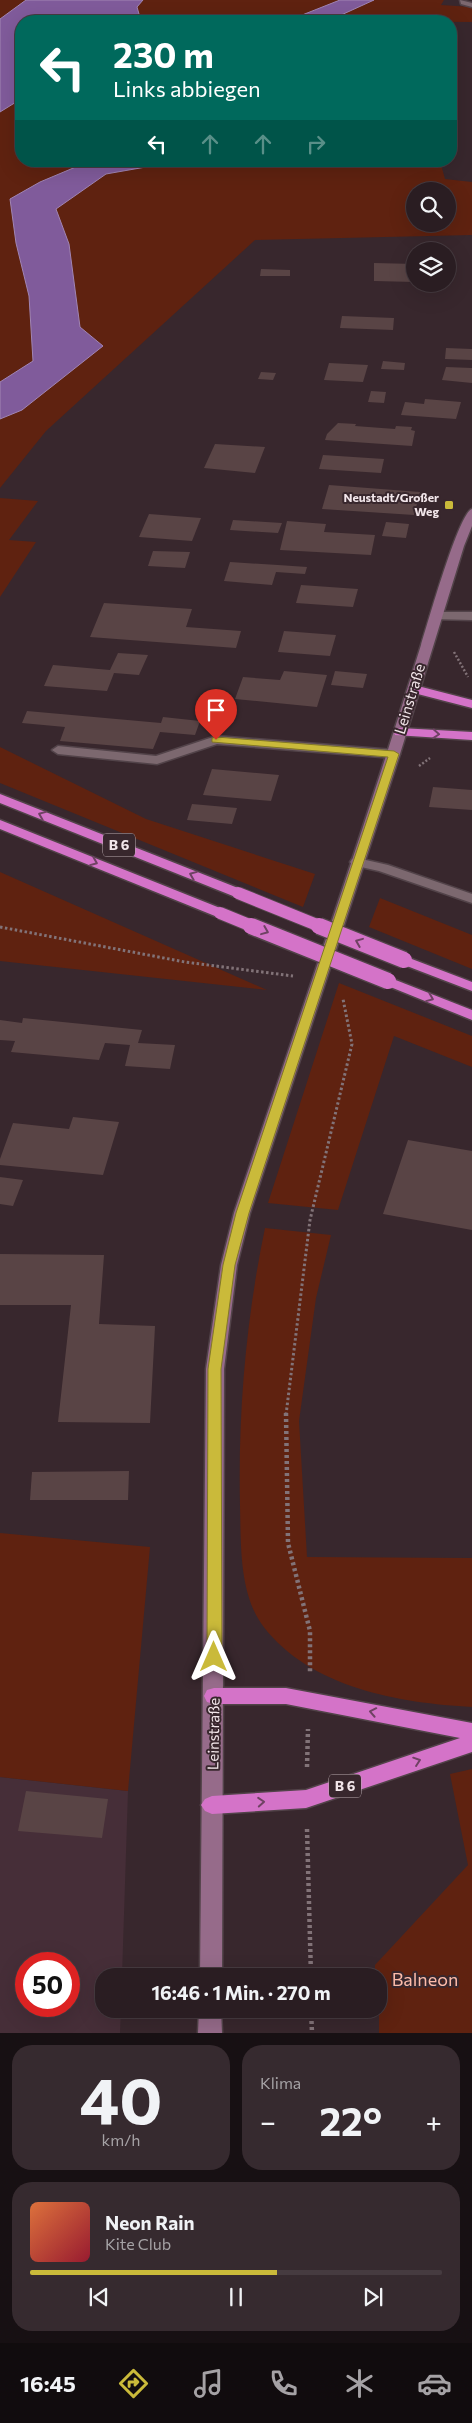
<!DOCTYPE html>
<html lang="de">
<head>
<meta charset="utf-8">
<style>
	body { margin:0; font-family:Commissioner,sans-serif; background:#362a2f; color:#f1f3f6; height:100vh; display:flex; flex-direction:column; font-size:19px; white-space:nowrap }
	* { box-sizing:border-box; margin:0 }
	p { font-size:16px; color:#a5a2a5 }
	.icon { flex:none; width:28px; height:28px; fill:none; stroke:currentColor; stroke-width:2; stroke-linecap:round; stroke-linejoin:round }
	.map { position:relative; height:2033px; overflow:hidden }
	.drawer { display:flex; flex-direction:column; gap:12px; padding:12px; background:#171013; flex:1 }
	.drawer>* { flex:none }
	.guide { position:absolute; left:15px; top:15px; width:442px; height:152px; border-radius:20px; box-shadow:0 5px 20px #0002,0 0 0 1px #463b40; background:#00695c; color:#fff; overflow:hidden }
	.controls { position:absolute; left:406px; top:182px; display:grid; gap:10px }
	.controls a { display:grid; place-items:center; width:50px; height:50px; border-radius:50%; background:#2a1d22; box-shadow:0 5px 20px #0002,0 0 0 1px #463b40; font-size:25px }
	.speed { position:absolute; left:15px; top:1952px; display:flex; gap:10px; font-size:25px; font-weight:700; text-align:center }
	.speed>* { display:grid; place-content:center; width:65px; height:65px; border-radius:50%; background:#2a1d22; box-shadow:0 5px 20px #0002,0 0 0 1px #463b40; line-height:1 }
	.speed .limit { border:8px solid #d22; background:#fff; color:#111 }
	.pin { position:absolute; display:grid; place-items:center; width:42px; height:42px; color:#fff; margin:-51px -21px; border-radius:50% 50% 50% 0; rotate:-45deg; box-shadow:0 0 5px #0007 }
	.pin .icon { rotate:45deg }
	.me { position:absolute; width:55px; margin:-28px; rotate:0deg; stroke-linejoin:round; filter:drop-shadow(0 0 4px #0008) }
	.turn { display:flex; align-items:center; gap:18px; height:105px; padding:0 15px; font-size:22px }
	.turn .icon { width:65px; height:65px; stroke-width:2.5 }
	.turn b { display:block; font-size:35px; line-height:42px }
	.lanes { display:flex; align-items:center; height:48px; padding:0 15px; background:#0003; justify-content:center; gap:25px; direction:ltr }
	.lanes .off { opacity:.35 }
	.big { font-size:38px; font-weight:700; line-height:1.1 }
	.drawer .card { flex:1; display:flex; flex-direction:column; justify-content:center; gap:8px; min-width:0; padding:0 18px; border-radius:20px; background:#362a2f }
	.drawer .dial { align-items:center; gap:0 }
	.dial b { font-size:65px; line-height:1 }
	.song { display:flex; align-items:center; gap:15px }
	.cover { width:60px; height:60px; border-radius:8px; background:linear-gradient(135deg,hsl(20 70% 55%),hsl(350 70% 35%)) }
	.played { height:5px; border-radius:2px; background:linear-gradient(90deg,#caba3a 60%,#463b40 60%) }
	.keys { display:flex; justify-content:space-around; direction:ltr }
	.heat { display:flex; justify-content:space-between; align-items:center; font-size:28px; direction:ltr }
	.drawer .tiles { flex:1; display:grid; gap:12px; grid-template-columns:1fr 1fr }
	.card:last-child { grid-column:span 2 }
	.trip { position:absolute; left:95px; top:1968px; width:292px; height:50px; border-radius:20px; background:#2a1d22; box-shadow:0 5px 20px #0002,0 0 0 1px #463b40; font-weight:700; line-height:50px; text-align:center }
	.tabs { display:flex; height:80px; justify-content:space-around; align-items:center; background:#110c0e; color:#a5a2a5 }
	.tabs .icon { width:35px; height:35px }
	.tabs .active { color:#caba3a }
	.tabs b { font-size:22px; color:#f1f3f6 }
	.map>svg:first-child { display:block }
	.built { fill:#462e38; fill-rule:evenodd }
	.green { fill:#5f2210; fill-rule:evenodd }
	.water { fill:#805b9b; stroke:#a285b3 }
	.building { fill:#594445 }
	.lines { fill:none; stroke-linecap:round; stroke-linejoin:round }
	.lane-casing { stroke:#524349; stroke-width:3 }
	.secondary-casing { stroke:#524349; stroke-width:3 }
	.highway-casing { stroke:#524349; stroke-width:3 }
	.path-far2 { stroke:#827378; stroke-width:2.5; stroke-dasharray:2 2; stroke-linecap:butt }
	.path-far1 { stroke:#827378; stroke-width:3; stroke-dasharray:2.5 2.5; stroke-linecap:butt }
	.path { stroke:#827378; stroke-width:4.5; stroke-dasharray:3 3; stroke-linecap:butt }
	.lane { fill:#7c686f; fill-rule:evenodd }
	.secondary { fill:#966b8a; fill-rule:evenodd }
	.highway { fill:#d473c8; fill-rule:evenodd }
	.highway-bridge-far1-casing { stroke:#524349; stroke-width:14; stroke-linecap:butt }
	.highway-bridge-casing { stroke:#524349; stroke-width:19; stroke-linecap:butt }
	.highway-bridge-far1 { stroke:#d473c8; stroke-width:12 }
	.highway-bridge { stroke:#d473c8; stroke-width:16 }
	.oneway { stroke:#6f4263 }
	.route { fill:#caba3a; stroke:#837926 }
	.poi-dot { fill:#caba3a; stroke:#38272d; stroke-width:2 }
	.labels { text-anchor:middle; stroke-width:4; stroke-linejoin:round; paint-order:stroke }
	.far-poi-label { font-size:12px; font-weight:bold; fill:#f2e6ea; stroke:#38272d; text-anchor:end }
	.shield { fill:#38272d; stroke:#baadb1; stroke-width:1 }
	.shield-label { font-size:14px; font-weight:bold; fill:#f2e6ea }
	.street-label { font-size:15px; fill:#f2e6ea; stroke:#38272d }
	.near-park-label { font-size:18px; fill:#febca9; stroke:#38272d }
</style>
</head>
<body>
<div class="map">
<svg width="472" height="2033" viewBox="0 0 472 2033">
	<rect width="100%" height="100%" fill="#38272d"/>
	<path class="built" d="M0 1777 128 1791 122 1976H104V2009H121L120 2033H0ZM26 1964H69V2006H26Z"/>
	<g class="green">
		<polygon points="0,0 26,0 0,19"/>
		<polygon points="143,0 340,0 287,21 141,21 137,7"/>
		<polygon points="374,0 444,0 441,5 472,7 472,22 328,21"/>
		<polygon points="21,99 21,161 90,161 40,182 10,199 16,243 29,296 33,361 0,382 0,112"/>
		<path d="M180 161H440L445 179 472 182V235L255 240 46 431 0 488V419L22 410 80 327 69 244 55 209 106 174ZM415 191H448V224H415Z"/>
		<polygon points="0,498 38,501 9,540 36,542 0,597"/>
		<polygon points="0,747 146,819 315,874 303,907 0,783"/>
		<polygon points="0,872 267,990 0,961"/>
		<polygon points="380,898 472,935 472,969 369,927"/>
		<polygon points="339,983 472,1036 472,1067 394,1036 338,1210 268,1203"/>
		<path d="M265 1228 331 1235 316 1298 299 1421 307 1557 472 1558V1707C400 1703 310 1688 263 1626 239 1594 241 1544 240 1506 238 1412 246 1319 265 1228Z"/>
		<polygon points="0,1533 150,1547 128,1791 0,1777"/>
		<polygon points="472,1769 472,2033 379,2033 379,1976 375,1976 375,1965 468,1865 450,1774"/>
	</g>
	<g class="water">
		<polygon points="26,0 143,0 137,7 141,21 21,21 21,99 0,112 0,19"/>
		<polygon points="340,0 374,0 328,21 287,21"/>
		<polygon points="90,161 180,161 106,174 56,209 69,244 80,327 103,346 22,410 0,419 0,382 33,361 29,296 16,243 10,199 40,182"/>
	</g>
	<g class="building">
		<polygon points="374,263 415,264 415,282 374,281"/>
		<polygon points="261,269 290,270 290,276 260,276"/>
		<polygon points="342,316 394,318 393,330 340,328"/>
		<polygon points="446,348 472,349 472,360 445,359"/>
		<polygon points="383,361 405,363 404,370 381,369"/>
		<polygon points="329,363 368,365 363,382 324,380"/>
		<polygon points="446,367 472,368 472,383 442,380"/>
		<polygon points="261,372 276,373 273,380 258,379"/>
		<polygon points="371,391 386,392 384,403 368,402"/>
		<polygon points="425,399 461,402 456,419 401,415 405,402 424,404"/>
		<polygon points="338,423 356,424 355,426 395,429 396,426 412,427 411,430 415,431 412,446 325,440 327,434"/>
		<polygon points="215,444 265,447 255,473 204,468"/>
		<polygon points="323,455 384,459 381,473 319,469"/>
		<polygon points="329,485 420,492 414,515 322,509"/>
		<polygon points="149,514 201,518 192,541 139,537"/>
		<polygon points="233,520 282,523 278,533 230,530"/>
		<polygon points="287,521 326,524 324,532 375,535 371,555 280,550"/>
		<polygon points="386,522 409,524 406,538 382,536"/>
		<polygon points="153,551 190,552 185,568 148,566"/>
		<polygon points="230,562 278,565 307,567 305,574 276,572 272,585 224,581"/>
		<polygon points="301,585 358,589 353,607 296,603"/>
		<polygon points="104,603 192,609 186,627 241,631 236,648 90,637"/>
		<polygon points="284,631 336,635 330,656 278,652"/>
		<polygon points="118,653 148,655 139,675 114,673 107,691 44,686 53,665 110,670"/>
		<polygon points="284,671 327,675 317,707 235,699 243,677 280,680"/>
		<polygon points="335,671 367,674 363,688 331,685"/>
		<polygon points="27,711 161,723 163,717 200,721 195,735 160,732 153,749 60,741 65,727 22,723"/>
		<polygon points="212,769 279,775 271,801 203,795"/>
		<polygon points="433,787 472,790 472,810 429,807"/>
		<polygon points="192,804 237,808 232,824 187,820"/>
		<polygon points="23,1018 142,1030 138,1043 175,1045 170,1069 125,1066 130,1045 105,1043 99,1060 11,1052 15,1041 0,1040 0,1020 22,1023"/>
		<polygon points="73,1117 119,1122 103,1175 0,1165 0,1159 13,1123 69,1129"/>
		<polygon points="408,1140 472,1151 472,1230 383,1214"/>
		<polygon points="0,1177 23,1180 13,1206 0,1204"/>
		<polygon points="0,1254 104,1255 99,1324 155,1326 150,1423 58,1422 71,1305 0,1305"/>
		<polygon points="129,1471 128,1500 30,1500 32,1472"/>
		<polygon points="26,1791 108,1799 102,1838 18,1831"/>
	</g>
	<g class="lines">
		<defs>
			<g id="lane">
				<polygon points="460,0 472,3 472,7 461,4"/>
				<polygon points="436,612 472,612 472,620 432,619 430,616 432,613"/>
				<polygon points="216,736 394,750 400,754 394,758 217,744 157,764 58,754 52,750 58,746 156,756"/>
				<polygon points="357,858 388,865 472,894 472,903 379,871 352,865 350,862 352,859"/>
			</g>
			<g id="secondary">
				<path d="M472 509V526L464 546 400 754 250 1213 237 1265 224 1369 222 1976H200L206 1369 221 1265 234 1213C297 1024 362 836 421 645 427 626 459 512 472 509Z"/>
				<polygon points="199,2009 221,2009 222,2033 198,2033"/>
			</g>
			<g id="highway">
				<polygon points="414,685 472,700 472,708 410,692 408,689 410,686"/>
				<polygon points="400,728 472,732 472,740 395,735 394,732 395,729"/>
				<polygon points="0,794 243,890 245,893 238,897 233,896 0,803"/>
				<polygon points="0,820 225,910 227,913 220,917 215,916 0,829"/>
				<polygon points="404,956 472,982 472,991 399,963 397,960 399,957"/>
				<polygon points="388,977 472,1010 472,1020 383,984 381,981 383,978"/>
				<polygon points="214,1688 286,1688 472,1723 472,1752 306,1808 212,1814 205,1811 201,1805 205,1799 212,1796 306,1790 460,1738 286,1704 214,1704 207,1702 204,1696 207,1690"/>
			</g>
		</defs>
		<use href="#lane" class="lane-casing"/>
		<use href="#secondary" class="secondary-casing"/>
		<use href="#highway" class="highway-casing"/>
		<g class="path-far2">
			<polyline points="454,652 468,677"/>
			<polyline points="419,766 430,758"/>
		</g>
		<g class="path-far1">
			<polyline points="0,927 185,962 293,976"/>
			<polyline points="286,1415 310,1220 352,1044 343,999"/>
		</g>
		<g class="path">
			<polyline points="286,1413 288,1543 310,1631 310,1672"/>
			<polyline points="307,1767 308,1729"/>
			<polyline points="307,1829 311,1976"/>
			<polyline points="311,2009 312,2033"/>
		</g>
		<use href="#lane" class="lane"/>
		<use href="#secondary" class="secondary"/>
		<use href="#highway" class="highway"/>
		<defs>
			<g id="highway-bridge-far1">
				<polyline points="238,893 322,927"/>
				<polyline points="220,913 254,927"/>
			</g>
			<g id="highway-bridge">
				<polyline points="251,926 388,981"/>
				<polyline points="319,926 404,960"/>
			</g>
		</defs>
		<use href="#highway-bridge-far1" class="highway-bridge-far1-casing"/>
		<use href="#highway-bridge" class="highway-bridge-casing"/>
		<use href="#highway-bridge-far1" class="highway-bridge-far1"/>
		<use href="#highway-bridge" class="highway-bridge"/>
	</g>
	<defs><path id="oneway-chevron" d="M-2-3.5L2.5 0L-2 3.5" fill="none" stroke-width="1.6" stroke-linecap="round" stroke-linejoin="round" transform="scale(1.25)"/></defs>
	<g class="oneway">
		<use href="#oneway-chevron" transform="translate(436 734) rotate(4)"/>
		<use href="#oneway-chevron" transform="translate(42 815) rotate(-158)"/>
		<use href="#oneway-chevron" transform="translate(94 862) rotate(22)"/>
		<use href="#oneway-chevron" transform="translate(193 875) rotate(-158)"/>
		<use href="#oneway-chevron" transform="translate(265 931) rotate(22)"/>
		<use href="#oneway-chevron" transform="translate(359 942) rotate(-158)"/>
		<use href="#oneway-chevron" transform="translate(430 998) rotate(22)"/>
		<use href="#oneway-chevron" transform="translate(373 1712) rotate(-169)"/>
		<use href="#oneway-chevron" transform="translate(417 1761) rotate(-19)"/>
		<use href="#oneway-chevron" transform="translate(261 1802) rotate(-4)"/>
	</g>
	<polygon class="route" points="216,737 394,751 399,754 249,1213 235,1265 221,1369 222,1657 220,1662 214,1663 209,1662 207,1657 208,1369 223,1265 236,1213 388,757 212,742 212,738"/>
	<rect class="poi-dot" x="444" y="500" width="10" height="10" rx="2.5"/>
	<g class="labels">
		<g class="far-poi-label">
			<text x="439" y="502">Neustadt/Großer<tspan x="439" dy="14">Weg</tspan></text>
		</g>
		<g class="shield">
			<rect x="103" y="833.5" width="32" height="23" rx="4"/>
			<rect x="329" y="1774.5" width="32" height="23" rx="4"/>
		</g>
		<g class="shield-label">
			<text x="119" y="850">B 6</text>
			<text x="345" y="1791">B 6</text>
		</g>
		<g class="street-label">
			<text transform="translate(410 699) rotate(-73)" y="5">Leinstraße</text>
			<text transform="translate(214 1734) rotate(-89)" y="5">Leinstraße</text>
		</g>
		<g class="near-park-label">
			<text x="425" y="1986">Balneon</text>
		</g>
	</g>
</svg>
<div class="controls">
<a><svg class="icon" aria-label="search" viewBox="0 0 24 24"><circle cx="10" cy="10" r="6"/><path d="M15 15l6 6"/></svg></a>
<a><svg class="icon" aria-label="layers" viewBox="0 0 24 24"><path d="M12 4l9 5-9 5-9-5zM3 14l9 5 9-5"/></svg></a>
</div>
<div class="speed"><div class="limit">50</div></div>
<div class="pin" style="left:216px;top:740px;background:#d93025"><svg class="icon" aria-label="arrive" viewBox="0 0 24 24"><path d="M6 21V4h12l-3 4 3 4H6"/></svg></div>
<svg class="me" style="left:214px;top:1657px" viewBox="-20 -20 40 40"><path d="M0-17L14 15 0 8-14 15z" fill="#caba3a" stroke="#fff" stroke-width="4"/></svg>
<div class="trip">16:46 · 1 Min. · 270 m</div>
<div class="guide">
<div class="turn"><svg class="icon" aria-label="left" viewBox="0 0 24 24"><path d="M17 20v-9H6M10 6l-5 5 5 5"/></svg><div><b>230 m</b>Links abbiegen</div></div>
<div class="lanes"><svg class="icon" aria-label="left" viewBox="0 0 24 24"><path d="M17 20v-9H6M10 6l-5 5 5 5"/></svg><svg class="icon off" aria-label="ahead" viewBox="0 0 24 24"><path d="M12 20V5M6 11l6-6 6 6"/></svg><svg class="icon off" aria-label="ahead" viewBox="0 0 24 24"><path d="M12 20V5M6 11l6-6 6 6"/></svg><svg class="icon off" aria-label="right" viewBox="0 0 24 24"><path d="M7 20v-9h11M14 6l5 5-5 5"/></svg></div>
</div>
</div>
<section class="drawer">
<div class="tiles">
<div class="card dial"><b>40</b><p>km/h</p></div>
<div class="card"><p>Klima</p>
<div class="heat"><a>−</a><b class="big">22°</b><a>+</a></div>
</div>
<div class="card">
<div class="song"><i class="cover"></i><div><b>Neon Rain</b><p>Kite Club</p></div></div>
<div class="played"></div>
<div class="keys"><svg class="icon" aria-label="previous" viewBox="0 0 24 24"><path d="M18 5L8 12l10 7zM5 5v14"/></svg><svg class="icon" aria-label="pause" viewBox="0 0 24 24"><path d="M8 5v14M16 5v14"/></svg><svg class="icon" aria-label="next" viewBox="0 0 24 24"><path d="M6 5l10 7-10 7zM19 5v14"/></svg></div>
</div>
</div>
</section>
<nav class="tabs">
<b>16:45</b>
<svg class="icon active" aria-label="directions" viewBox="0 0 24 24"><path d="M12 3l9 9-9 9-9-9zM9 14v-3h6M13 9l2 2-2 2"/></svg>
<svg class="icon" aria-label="music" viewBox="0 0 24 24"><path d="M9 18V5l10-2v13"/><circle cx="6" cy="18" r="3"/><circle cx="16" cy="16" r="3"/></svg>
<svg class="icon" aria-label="phone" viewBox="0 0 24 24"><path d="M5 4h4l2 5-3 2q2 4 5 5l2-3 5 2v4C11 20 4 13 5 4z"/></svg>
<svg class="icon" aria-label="climate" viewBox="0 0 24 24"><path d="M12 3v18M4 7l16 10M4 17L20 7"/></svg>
<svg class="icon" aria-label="car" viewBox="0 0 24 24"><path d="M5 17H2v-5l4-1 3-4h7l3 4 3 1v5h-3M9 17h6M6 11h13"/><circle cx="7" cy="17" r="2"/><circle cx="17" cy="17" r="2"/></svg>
</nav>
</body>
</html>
